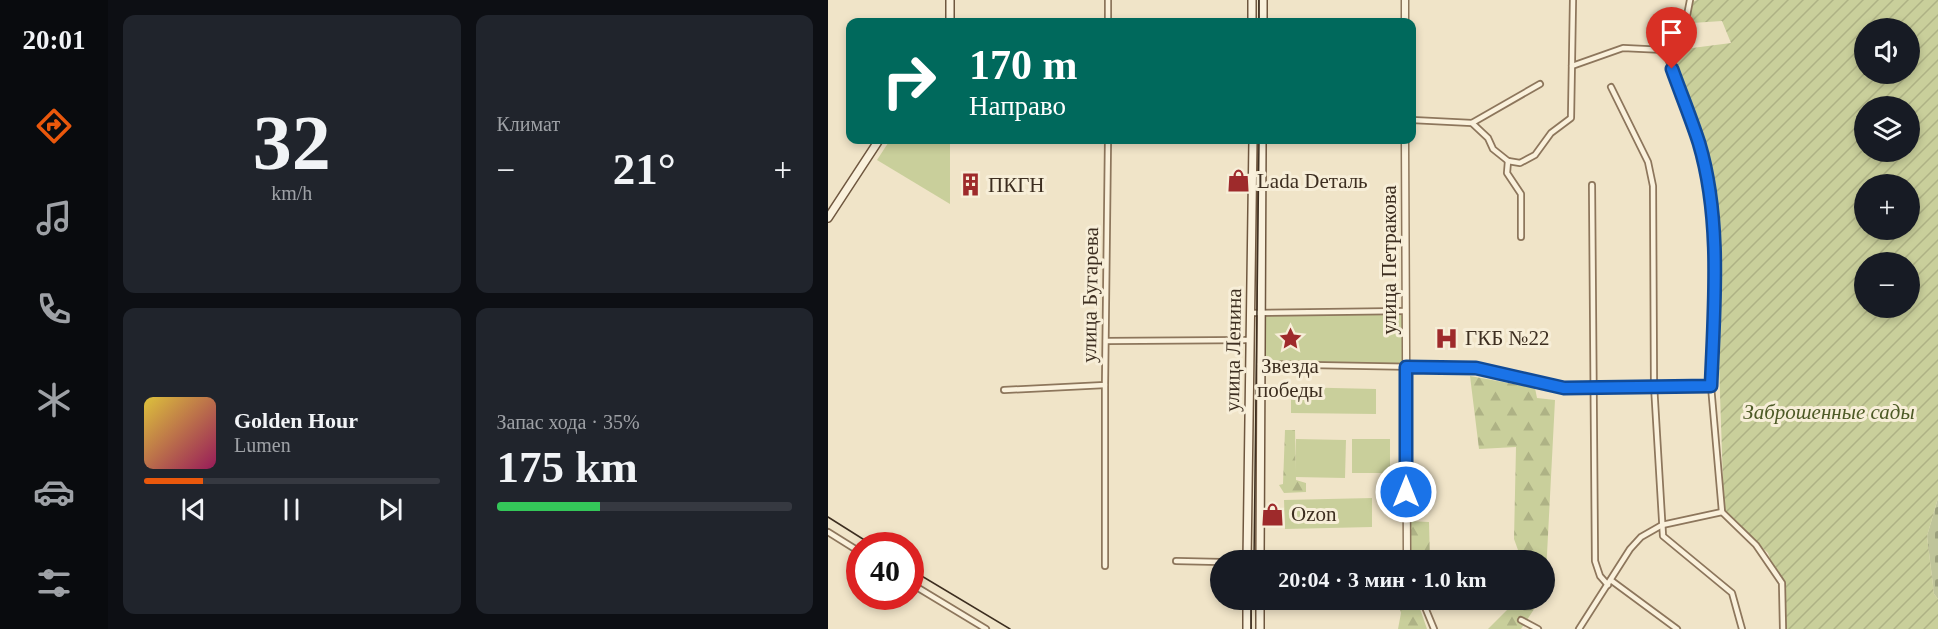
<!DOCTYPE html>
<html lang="ru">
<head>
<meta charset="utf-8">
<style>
	body { margin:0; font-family:"Times New Roman",serif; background:#20242c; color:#f1f3f6; height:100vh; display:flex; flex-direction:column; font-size:22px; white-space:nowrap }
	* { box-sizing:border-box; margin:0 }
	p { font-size:20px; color:#9ea1a6 }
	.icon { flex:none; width:33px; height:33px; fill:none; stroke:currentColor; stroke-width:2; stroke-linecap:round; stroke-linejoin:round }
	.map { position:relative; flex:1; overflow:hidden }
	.side { display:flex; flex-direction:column; gap:15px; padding:15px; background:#0d0f14; width:720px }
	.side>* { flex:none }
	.guide { position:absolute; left:18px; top:18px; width:570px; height:126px; border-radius:12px; box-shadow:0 3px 9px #0003; background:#00695c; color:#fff; overflow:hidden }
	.fabs { position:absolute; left:1026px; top:18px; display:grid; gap:12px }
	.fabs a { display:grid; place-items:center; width:66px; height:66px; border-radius:50%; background:#171b24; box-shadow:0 3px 9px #0003; font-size:30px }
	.speed { position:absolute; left:18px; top:532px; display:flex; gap:12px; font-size:30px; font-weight:700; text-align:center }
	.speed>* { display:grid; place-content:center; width:78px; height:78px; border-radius:50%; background:#171b24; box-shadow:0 3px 9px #0003; line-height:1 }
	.speed .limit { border:9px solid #d22; background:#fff; color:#111 }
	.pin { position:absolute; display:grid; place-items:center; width:51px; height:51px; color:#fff; margin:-62px -26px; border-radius:50% 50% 50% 0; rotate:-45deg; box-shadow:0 0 6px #0007 }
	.pin .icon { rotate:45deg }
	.me { position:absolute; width:66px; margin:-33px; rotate:0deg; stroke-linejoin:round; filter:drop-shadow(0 0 4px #0008) }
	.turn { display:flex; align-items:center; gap:21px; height:126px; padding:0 24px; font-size:27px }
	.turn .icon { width:78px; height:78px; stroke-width:2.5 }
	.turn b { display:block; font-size:42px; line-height:51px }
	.big { font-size:45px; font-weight:800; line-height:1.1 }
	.side .card { flex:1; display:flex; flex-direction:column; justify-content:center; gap:9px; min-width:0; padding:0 21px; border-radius:12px; background:#20242c }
	.side .dial { align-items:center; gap:0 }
	.dial b { font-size:78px; line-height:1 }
	.song { display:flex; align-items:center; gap:18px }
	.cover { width:72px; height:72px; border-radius:9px; background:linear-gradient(135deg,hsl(50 70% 55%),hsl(330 70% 35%)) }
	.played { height:6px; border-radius:3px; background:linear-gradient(90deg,#ea580c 20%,#363941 20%) }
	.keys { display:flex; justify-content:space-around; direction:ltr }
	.heat { display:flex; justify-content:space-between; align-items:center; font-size:33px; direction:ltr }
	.charge { height:9px; border-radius:4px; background:linear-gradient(90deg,#34c759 35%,#363941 0) }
	.side .tiles { flex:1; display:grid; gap:15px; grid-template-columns:repeat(2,1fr) }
	.trip { position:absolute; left:382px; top:550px; width:345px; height:60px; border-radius:30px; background:#171b24; box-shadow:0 3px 9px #0003; font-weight:800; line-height:60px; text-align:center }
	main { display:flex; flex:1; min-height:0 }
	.tab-bar { display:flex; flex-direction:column; width:108px; justify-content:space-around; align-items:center; background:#090b0e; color:#9ea1a6 }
	.tab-bar .icon { width:42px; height:42px }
	.tab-bar .selected { color:#ea580c }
	.tab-bar b { font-size:27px; color:#f1f3f6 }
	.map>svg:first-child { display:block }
	.forest { fill:url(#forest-firs) }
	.cemetery { fill:url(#cemetery-stones) }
	.park { fill:#c9cf9b }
	.garden { fill:url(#garden-furrows); fill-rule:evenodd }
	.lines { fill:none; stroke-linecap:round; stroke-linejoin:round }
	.minor-casing { stroke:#8d765c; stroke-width:8 }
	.tertiary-casing { stroke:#8d765c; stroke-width:9 }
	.secondary-casing { stroke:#6f573f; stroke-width:10 }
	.minor { stroke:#faf1dc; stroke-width:4.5 }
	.tertiary { stroke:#faf1dc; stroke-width:6 }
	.secondary { stroke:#faf1dc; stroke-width:7 }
	.tram { stroke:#3d2e20; stroke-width:1.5 }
	.route-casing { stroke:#114b97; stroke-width:15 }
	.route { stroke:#1a73e8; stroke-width:10 }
	.labels { text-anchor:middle; stroke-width:6; stroke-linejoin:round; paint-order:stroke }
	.poi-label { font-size:21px; fill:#3d2e20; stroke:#f7eed8; text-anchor:start }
	.street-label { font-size:21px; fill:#3d2e20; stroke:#f7eed8 }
	.park-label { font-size:21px; font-style:italic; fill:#4d5a26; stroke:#f7eed8 }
</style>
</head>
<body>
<main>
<nav class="tab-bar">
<b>20:01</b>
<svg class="icon selected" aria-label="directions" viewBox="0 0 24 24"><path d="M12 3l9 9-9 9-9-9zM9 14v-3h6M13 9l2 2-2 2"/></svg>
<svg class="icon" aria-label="music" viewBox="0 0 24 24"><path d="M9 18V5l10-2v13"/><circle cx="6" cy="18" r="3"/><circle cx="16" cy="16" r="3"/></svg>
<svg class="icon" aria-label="phone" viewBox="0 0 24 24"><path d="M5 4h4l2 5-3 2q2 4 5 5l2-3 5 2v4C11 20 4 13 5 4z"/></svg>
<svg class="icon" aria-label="climate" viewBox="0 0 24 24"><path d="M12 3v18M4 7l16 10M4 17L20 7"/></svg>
<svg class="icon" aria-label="car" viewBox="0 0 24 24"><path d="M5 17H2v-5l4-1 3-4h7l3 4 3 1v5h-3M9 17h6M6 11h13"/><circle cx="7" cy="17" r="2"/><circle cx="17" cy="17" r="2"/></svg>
<svg class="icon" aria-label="filters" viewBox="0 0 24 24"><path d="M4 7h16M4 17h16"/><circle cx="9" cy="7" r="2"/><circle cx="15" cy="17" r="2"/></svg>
</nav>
<section class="side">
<div class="tiles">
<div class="card dial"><b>32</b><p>km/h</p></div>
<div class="card"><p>Климат</p>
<div class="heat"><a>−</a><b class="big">21°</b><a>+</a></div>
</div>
<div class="card">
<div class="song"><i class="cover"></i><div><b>Golden Hour</b><p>Lumen</p></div></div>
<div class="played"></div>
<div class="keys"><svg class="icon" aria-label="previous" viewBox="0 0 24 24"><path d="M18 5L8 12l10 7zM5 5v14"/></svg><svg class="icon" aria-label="pause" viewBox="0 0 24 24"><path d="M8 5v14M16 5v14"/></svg><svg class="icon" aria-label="next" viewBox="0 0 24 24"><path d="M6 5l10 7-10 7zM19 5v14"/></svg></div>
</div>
<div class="card"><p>Запас хода · 35%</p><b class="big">175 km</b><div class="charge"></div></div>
</div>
</section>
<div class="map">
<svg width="1110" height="629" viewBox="0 0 1110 629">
	<defs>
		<pattern id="forest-firs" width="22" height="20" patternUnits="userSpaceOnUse" patternTransform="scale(1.5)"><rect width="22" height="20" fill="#c9cf9b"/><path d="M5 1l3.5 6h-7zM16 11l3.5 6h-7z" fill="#aeb285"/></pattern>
		<pattern id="cemetery-stones" width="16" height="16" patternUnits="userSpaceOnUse" patternTransform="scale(1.5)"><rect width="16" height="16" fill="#bfc49a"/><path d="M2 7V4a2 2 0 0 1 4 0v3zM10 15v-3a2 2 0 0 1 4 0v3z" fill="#9ca07d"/></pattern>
		<pattern id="garden-furrows" width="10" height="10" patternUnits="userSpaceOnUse" patternTransform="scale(1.5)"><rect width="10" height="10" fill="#c9cf9b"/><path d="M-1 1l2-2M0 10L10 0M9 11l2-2" fill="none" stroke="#aeb285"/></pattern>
	</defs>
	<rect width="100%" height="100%" fill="#f0e4c8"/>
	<g class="forest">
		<polygon points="642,376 707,388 709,398 727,400 717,593 717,561 694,561 686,539 688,447 651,449"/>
		<polygon points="457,430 467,430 468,480 478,483 478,492 456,493 451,485 455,484"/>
		<polygon points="581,521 601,522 602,561 583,561"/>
		<polygon points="569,600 589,600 599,629 570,629 573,613"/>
		<polygon points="689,600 712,600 693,629 660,629"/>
	</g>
	<polygon class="cemetery" points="1110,498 1110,599 1106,594 1099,536"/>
	<g class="park">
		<polygon points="62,140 122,140 122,204 49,160"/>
		<polygon points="437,313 574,313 574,365 436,362"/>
		<polygon points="463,387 548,389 548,414 463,413"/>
		<polygon points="468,439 518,440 517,478 467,477"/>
		<rect x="524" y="439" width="38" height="34"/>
		<polygon points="544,498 544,527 457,529 456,500"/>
	</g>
	<path class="garden" d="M869 0H1110V498L1099 536 1106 594 1110 599V629H956V600L940 553 896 512 886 216 870 136 841 51 903 43 894 21 864 23 862 3ZM1036 28H1082V74H1036ZM1036 106H1082V152H1036ZM1036 184H1082V230H1036ZM1036 262H1082V308H1036Z"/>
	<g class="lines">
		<defs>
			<g id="minor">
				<polyline points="122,22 154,22"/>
				<polyline points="280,22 280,0"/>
				<polyline points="837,50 871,145 883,208 887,298 883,386 894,512 928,545 954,583 955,629"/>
				<polyline points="837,50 856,31 862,0"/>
				<polyline points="744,66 795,48 837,50"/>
				<polyline points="783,87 820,162 825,186 826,385 835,536 904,593 914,629"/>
				<polyline points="584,120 644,123 660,138 665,149 680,161 692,163 707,155 723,133 743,118 745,0"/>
				<polyline points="644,123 712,84"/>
				<polyline points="680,161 679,173 693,194 693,237"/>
				<polyline points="764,185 767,561 772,576 780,585"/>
				<polyline points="422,313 578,311"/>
				<polyline points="278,341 421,340"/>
				<polyline points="432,364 648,368 736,388 830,385 883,386"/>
				<polyline points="176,390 277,385 280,140"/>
				<polyline points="0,532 32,552"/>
				<polyline points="348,561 393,562"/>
				<polyline points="277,566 277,385"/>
				<polyline points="784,581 849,629"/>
				<polyline points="82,583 158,629"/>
				<polyline points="594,600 606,629"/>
				<polyline points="693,620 710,629"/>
				<polyline points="751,629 802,549 813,537 834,525 894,512"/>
			</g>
			<g id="tertiary">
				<polyline points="577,0 577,22"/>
				<polyline points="419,557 579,555 577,140"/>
			</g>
			<g id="secondary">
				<polyline points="122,0 122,22"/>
				<polyline points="424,0 424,22"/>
				<polyline points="435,22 435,0"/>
				<polyline points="0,218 51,140"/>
				<polyline points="419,561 425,140"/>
				<polyline points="432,561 434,140"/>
				<polyline points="432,600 432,629"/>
				<polyline points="419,629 419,600"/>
			</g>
		</defs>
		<use href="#minor" class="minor-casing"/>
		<use href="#tertiary" class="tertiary-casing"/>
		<use href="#secondary" class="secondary-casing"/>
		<use href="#minor" class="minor"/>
		<use href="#tertiary" class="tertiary"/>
		<use href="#secondary" class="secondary"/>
		<g class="tram">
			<polyline points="431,0 431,22"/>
			<polyline points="0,517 46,546"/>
			<polyline points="426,561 431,140"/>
			<polyline points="82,569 182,629"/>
			<polyline points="423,629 423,600"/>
		</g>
	</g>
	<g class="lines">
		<defs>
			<path id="route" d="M578 492V367L648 368 736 388 883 386C886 307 894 220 871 143 863 118 853 94 844 69"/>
		</defs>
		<use href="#route" class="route-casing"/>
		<use href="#route" class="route"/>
	</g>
	<defs>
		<symbol id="shop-bare" viewBox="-9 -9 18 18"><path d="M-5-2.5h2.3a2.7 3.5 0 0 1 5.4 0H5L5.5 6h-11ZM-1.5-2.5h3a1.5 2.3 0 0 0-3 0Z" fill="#9e2a2b" stroke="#f7eed8" stroke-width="2.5" paint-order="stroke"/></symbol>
		<symbol id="building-bare" viewBox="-9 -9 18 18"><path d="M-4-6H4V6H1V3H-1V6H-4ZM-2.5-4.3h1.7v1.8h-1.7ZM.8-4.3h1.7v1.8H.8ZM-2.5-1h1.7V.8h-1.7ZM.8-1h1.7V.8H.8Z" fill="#9e2a2b" stroke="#f7eed8" stroke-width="2.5" paint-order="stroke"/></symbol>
		<symbol id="sight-bare" viewBox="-9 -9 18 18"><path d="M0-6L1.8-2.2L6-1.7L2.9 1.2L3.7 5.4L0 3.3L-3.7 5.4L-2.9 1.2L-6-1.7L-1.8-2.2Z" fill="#9e2a2b" stroke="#f7eed8" stroke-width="2.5" paint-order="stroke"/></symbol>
		<symbol id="hospital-bare" viewBox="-9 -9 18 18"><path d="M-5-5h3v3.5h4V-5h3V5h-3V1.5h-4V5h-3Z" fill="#9e2a2b" stroke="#f7eed8" stroke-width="2.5" paint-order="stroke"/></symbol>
	</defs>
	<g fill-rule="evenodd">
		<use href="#shop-bare" x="394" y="164" width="33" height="33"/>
		<use href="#building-bare" x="126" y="168" width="33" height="33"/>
		<use href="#sight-bare" x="446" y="322" width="33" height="33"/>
		<use href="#hospital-bare" x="602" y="322" width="33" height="33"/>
		<use href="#shop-bare" x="428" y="498" width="33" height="33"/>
	</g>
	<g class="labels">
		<g class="poi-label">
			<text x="429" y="188">Lada Dеталь</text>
			<text x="160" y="192">ПКГН</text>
			<text x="637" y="345">ГКБ №22</text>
			<text x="462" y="373" text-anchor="middle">Звезда<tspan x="462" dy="24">победы</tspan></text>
			<text x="463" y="521">Ozon</text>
		</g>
		<g class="street-label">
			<text transform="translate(561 260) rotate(-90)" y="7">улица Петракова</text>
			<text transform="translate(262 295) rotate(-89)" y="7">улица Бугарева</text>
			<text transform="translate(405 350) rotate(-89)" y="7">улица Ленина</text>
		</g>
		<g class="park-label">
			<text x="1001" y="419">Заброшенные сады</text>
		</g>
	</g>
</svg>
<div class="fabs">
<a><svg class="icon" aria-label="sound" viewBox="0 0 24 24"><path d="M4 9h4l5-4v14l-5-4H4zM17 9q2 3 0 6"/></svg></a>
<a><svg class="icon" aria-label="layers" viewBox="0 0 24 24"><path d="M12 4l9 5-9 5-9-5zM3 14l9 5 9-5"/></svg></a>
<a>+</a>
<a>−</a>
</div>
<div class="speed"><div class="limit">40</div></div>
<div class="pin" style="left:844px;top:69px;background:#d93025"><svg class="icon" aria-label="arrive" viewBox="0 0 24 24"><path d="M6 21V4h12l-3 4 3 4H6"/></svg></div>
<svg class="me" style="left:578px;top:492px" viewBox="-20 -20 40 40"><circle r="17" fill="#1a73e8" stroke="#fff" stroke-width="3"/><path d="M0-11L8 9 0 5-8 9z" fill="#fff"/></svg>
<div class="trip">20:04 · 3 мин · 1.0 km</div>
<div class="guide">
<div class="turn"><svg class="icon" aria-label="right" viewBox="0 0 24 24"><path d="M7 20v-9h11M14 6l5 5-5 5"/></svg><div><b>170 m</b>Направо</div></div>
</div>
</div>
</main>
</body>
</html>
